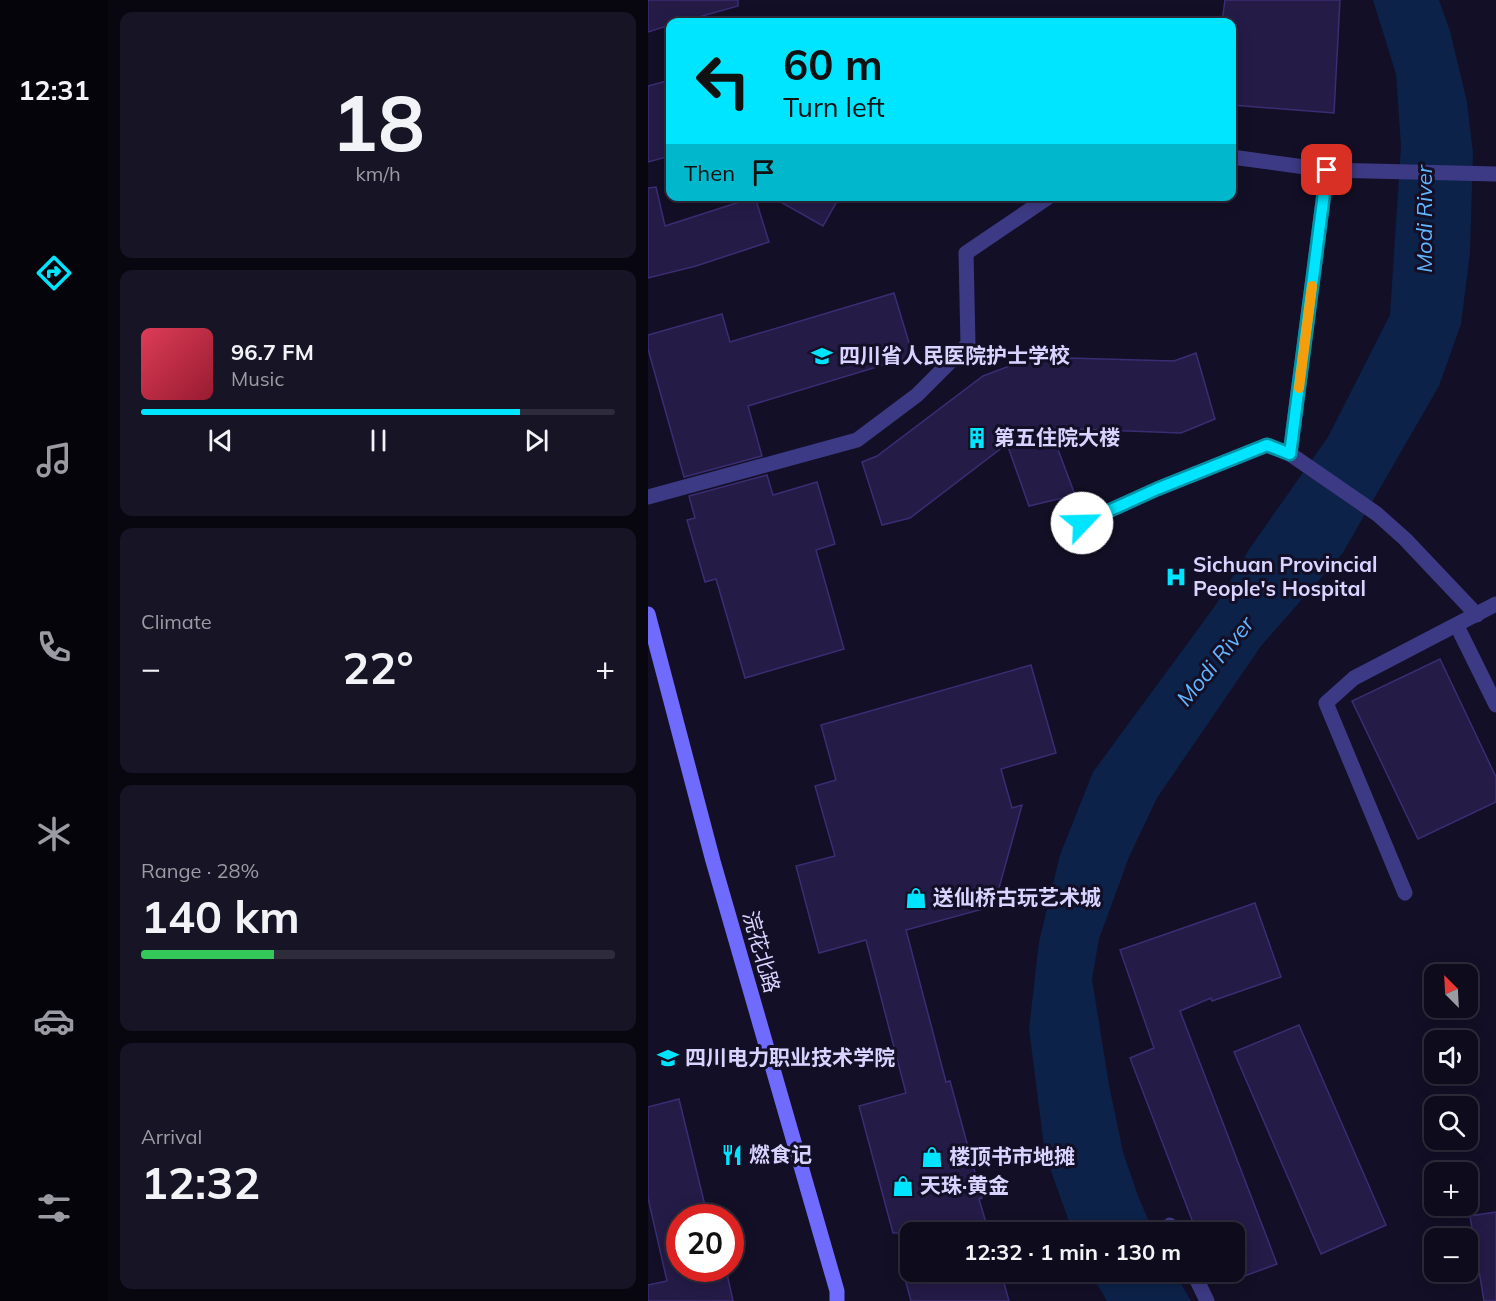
<!DOCTYPE html>
<html lang="en">
<head>
<meta charset="utf-8">
<style>
	body { margin:0; font-family:Mulish,"Noto Sans SC",sans-serif; background:#171425; color:#f1f3f6; height:100vh; display:flex; flex-direction:column; font-size:22px; white-space:nowrap }
	* { box-sizing:border-box; margin:0 }
	p { font-size:20px; color:#9b9ba3 }
	.icon { flex:none; width:33px; height:33px; fill:none; stroke:currentColor; stroke-width:2; stroke-linecap:round; stroke-linejoin:round }
	.map { position:relative; flex:1; overflow:hidden }
	.panel { display:flex; flex-direction:column; gap:12px; padding:12px; background:#08060f; width:540px }
	.panel>* { flex:none }
	.guide { position:absolute; left:18px; top:18px; width:570px; height:183px; border-radius:12px; box-shadow:0 3px 15px #0003,0 0 0 2px #2e2b3b; background:#00e5ff; color:#111; overflow:hidden }
	.needle { width:39px; rotate:336deg }
	.tools { position:absolute; left:776px; top:964px; display:grid; gap:12px }
	.tools a { display:grid; place-items:center; width:54px; height:54px; border-radius:12px; background:#0e0b1c; box-shadow:0 3px 15px #0003,0 0 0 2px #2e2b3b; font-size:30px }
	.speed { position:absolute; left:18px; top:1204px; display:flex; gap:12px; font-size:30px; font-weight:700; text-align:center }
	.speed>* { display:grid; place-content:center; width:78px; height:78px; border-radius:50%; background:#0e0b1c; box-shadow:0 3px 15px #0003,0 0 0 2px #2e2b3b; line-height:1 }
	.speed .limit { border:9px solid #d22; background:#fff; color:#111 }
	.pin { position:absolute; display:grid; place-items:center; width:51px; height:51px; color:#fff; margin:-26px; border-radius:12px; box-shadow:0 3px 9px #0006 }
	.me { position:absolute; width:66px; margin:-33px; rotate:66deg; stroke-linejoin:round; filter:drop-shadow(0 0 4px #0008) }
	.turn { display:flex; align-items:center; gap:21px; height:126px; padding:0 18px; font-size:27px }
	.turn .icon { width:78px; height:78px; stroke-width:2.5 }
	.turn b { display:block; font-size:42px; line-height:51px }
	.then { display:flex; align-items:center; height:57px; padding:0 18px; background:#0003; gap:12px; font-size:22px }
	.big { font-size:45px; font-weight:700; line-height:1.1 }
	.panel .widget { flex:1; display:flex; flex-direction:column; justify-content:center; gap:9px; min-width:0; padding:0 21px; border-radius:12px; background:#171425 }
	.panel .dial { align-items:center; gap:0 }
	.dial b { font-size:78px; line-height:1 }
	.song { display:flex; align-items:center; gap:18px }
	.cover { width:72px; height:72px; border-radius:9px; background:linear-gradient(135deg,hsl(350 70% 55%),hsl(350 70% 35%)) }
	.played { height:6px; border-radius:3px; background:linear-gradient(90deg,#00e5ff 80%,#2e2b3b 80%) }
	.keys { display:flex; justify-content:space-around; direction:ltr }
	.heat { display:flex; justify-content:space-between; align-items:center; font-size:33px; direction:ltr }
	.charge { height:9px; border-radius:4px; background:linear-gradient(90deg,#34c759 28%,#2e2b3b 0) }
	.trip { position:absolute; left:252px; top:1222px; width:345px; height:60px; border-radius:12px; background:#0e0b1c; box-shadow:0 3px 15px #0003,0 0 0 2px #2e2b3b; font-weight:700; line-height:60px; text-align:center }
	main { display:flex; flex:1; min-height:0 }
	.menu { display:flex; flex-direction:column; width:108px; justify-content:space-around; align-items:center; background:#06040b; color:#9b9ba3 }
	.menu .icon { width:42px; height:42px }
	.menu .selected { color:#00e5ff }
	.menu b { font-size:27px; color:#f1f3f6 }
	.map>svg:first-child { display:block }
	.water { fill:#0c2248 }
	.building { fill:#241b47; stroke:#3b2d73; stroke-width:1.5 }
	.lines { fill:none; stroke-linecap:round; stroke-linejoin:round }
	.lane { stroke:#3d3a85; stroke-width:15 }
	.secondary { stroke:#6f6bff; stroke-width:15 }
	.route-casing { stroke:#0095a6; stroke-width:15 }
	.route { stroke:#00e5ff; stroke-width:10 }
	.slow { stroke:#f59e0b; stroke-width:10 }
	.labels { text-anchor:middle; stroke-width:6; stroke-linejoin:round; paint-order:stroke }
	.poi-label { font-size:21px; font-weight:bold; fill:#d9d4ff; stroke:#130f26; text-anchor:start }
	.street-label { font-size:21px; fill:#d9d4ff; stroke:#130f26 }
	.water-label { font-size:22px; font-style:italic; fill:#62b6ff; stroke:#130f26 }
</style>
</head>
<body>
<main>
<nav class="menu">
<b>12:31</b>
<svg class="icon selected" aria-label="directions" viewBox="0 0 24 24"><path d="M12 3l9 9-9 9-9-9zM9 14v-3h6M13 9l2 2-2 2"/></svg>
<svg class="icon" aria-label="music" viewBox="0 0 24 24"><path d="M9 18V5l10-2v13"/><circle cx="6" cy="18" r="3"/><circle cx="16" cy="16" r="3"/></svg>
<svg class="icon" aria-label="phone" viewBox="0 0 24 24"><path d="M5 4h4l2 5-3 2q2 4 5 5l2-3 5 2v4C11 20 4 13 5 4z"/></svg>
<svg class="icon" aria-label="climate" viewBox="0 0 24 24"><path d="M12 3v18M4 7l16 10M4 17L20 7"/></svg>
<svg class="icon" aria-label="car" viewBox="0 0 24 24"><path d="M5 17H2v-5l4-1 3-4h7l3 4 3 1v5h-3M9 17h6M6 11h13"/><circle cx="7" cy="17" r="2"/><circle cx="17" cy="17" r="2"/></svg>
<svg class="icon" aria-label="filters" viewBox="0 0 24 24"><path d="M4 7h16M4 17h16"/><circle cx="9" cy="7" r="2"/><circle cx="15" cy="17" r="2"/></svg>
</nav>
<section class="panel">
<div class="widget dial"><b>18</b><p>km/h</p></div>
<div class="widget">
<div class="song"><i class="cover"></i><div><b>96.7 FM</b><p>Music</p></div></div>
<div class="played"></div>
<div class="keys"><svg class="icon" aria-label="previous" viewBox="0 0 24 24"><path d="M18 5L8 12l10 7zM5 5v14"/></svg><svg class="icon" aria-label="pause" viewBox="0 0 24 24"><path d="M8 5v14M16 5v14"/></svg><svg class="icon" aria-label="next" viewBox="0 0 24 24"><path d="M6 5l10 7-10 7zM19 5v14"/></svg></div>
</div>
<div class="widget"><p>Climate</p>
<div class="heat"><a>−</a><b class="big">22°</b><a>+</a></div>
</div>
<div class="widget"><p>Range · 28%</p><b class="big">140 km</b><div class="charge"></div></div>
<div class="widget"><p>Arrival</p><b class="big">12:32</b></div>
</section>
<div class="map">
<svg width="848" height="1301" viewBox="0 0 848 1301">
	<rect width="100%" height="100%" fill="#130f26"/>
	<g class="water">
		<polygon points="725,0 791,0 802,31 819,102 825,153 822,253 813,324 791,386 694,554 613,646 509,798 481,857 451,939 444,979 461,1085 475,1152 490,1196 506,1233 425,1233 397,1154 381,1029 391,942 412,855 445,772 567,606 602,548 680,437 742,315 753,146 748,74"/>
		<polygon points="442,1272 526,1272 543,1301 459,1301"/>
	</g>
	<g class="building">
		<polygon points="0,0 90,0 90,6 33,22 22,22 22,25 0,32"/>
		<polygon points="577,0 692,0 686,113 584,105 584,22 574,22"/>
		<polygon points="22,80 22,156 0,162 0,86"/>
		<polygon points="8,187 17,226 107,197 121,242 48,266 0,278 0,188"/>
		<polygon points="122,196 192,196 175,226"/>
		<polygon points="246,293 265,356 100,406 114,456 36,477 0,349 0,335 74,314 82,342"/>
		<polygon points="548,353 567,419 533,433 402,428 427,495 381,506 359,444 262,518 234,525 214,462 229,456 335,376 385,357 526,361"/>
		<polygon points="119,475 125,495 169,482 187,544 168,550 196,649 97,678 68,579 57,582 39,520 47,518 41,496"/>
		<polygon points="792,659 848,777 848,802 770,839 704,701"/>
		<polygon points="383,665 408,753 353,769 364,808 374,805 346,906 258,930 298,1082 302,1081 334,1198 331,1199 341,1233 245,1233 211,1106 258,1093 218,940 171,953 148,866 187,856 167,786 188,780 173,725"/>
		<polygon points="607,903 633,977 564,1001 563,998 532,1011 629,1264 586,1280 586,1233 549,1233 482,1058 506,1048 472,950"/>
		<polygon points="651,1025 738,1225 673,1254 586,1052"/>
		<polygon points="31,1099 60,1218 32,1218 32,1269 78,1269 85,1301 0,1301 0,1285 19,1281 0,1198 0,1107"/>
		<polygon points="848,1212 848,1301 836,1301 822,1216"/>
		<polygon points="255,1272 353,1272 361,1301 263,1301"/>
	</g>
	<g class="lines">
		<g class="lane">
			<polyline points="584,157 679,170 848,174"/>
			<polyline points="642,454 679,170"/>
			<polyline points="0,497 209,440 269,395 320,344 318,253 402,196"/>
			<polyline points="434,523 509,489 619,445 642,454 729,514 757,539 829,615"/>
			<polyline points="809,626 848,705"/>
			<polyline points="757,893 678,703 706,678 848,604"/>
			<polyline points="522,1225 526,1233"/>
			<polyline points="545,1272 559,1301"/>
		</g>
		<polyline class="secondary" points="0,614 65,861 189,1291 189,1301"/>
	</g>
	<g class="lines">
		<defs>
			<polyline id="route" points="434,523 509,489 619,445 642,454 679,170"/>
		</defs>
		<use href="#route" class="route-casing"/>
		<use href="#route" class="route"/>
		<polyline class="slow" points="651,388 664,286"/>
	</g>
	<defs>
		<symbol id="school-bare" viewBox="-9 -9 18 18"><path d="M0-5L7-2L0 1L-7-2ZM-4 1L0 2.5L4 1V4Q0 6-4 4Z" fill="#00e5ff" stroke="#130f26" stroke-width="2.5" paint-order="stroke"/></symbol>
		<symbol id="building-bare" viewBox="-9 -9 18 18"><path d="M-4-6H4V6H1V3H-1V6H-4ZM-2.5-4.3h1.7v1.8h-1.7ZM.8-4.3h1.7v1.8H.8ZM-2.5-1h1.7V.8h-1.7ZM.8-1h1.7V.8H.8Z" fill="#00e5ff" stroke="#130f26" stroke-width="2.5" paint-order="stroke"/></symbol>
		<symbol id="hospital-bare" viewBox="-9 -9 18 18"><path d="M-5-5h3v3.5h4V-5h3V5h-3V1.5h-4V5h-3Z" fill="#00e5ff" stroke="#130f26" stroke-width="2.5" paint-order="stroke"/></symbol>
		<symbol id="shop-bare" viewBox="-9 -9 18 18"><path d="M-5-2.5h2.3a2.7 3.5 0 0 1 5.4 0H5L5.5 6h-11ZM-1.5-2.5h3a1.5 2.3 0 0 0-3 0Z" fill="#00e5ff" stroke="#130f26" stroke-width="2.5" paint-order="stroke"/></symbol>
		<symbol id="university-bare" viewBox="-9 -9 18 18"><path d="M0-5L7-2L0 1L-7-2ZM-4 1L0 2.5L4 1V4Q0 6-4 4Z" fill="#00e5ff" stroke="#130f26" stroke-width="2.5" paint-order="stroke"/></symbol>
		<symbol id="restaurant-bare" viewBox="-9 -9 18 18"><path d="M-5-6h1v4h1v-4h1v4h1v-4h1v5L-1.5 .5V6h-2V.5L-5-1ZM5-6V6H3V1.5H1.5Q1.5-4 5-6Z" fill="#00e5ff" stroke="#130f26" stroke-width="2.5" paint-order="stroke"/></symbol>
	</defs>
	<g fill-rule="evenodd">
		<use href="#school-bare" x="159" y="341" width="30" height="30"/>
		<use href="#building-bare" x="314" y="423" width="30" height="30"/>
		<use href="#hospital-bare" x="513" y="562" width="30" height="30"/>
		<use href="#shop-bare" x="253" y="883" width="30" height="30"/>
		<use href="#university-bare" x="5" y="1043" width="30" height="30"/>
		<use href="#restaurant-bare" x="69" y="1140" width="30" height="30"/>
		<use href="#shop-bare" x="269" y="1142" width="30" height="30"/>
		<use href="#shop-bare" x="240" y="1171" width="30" height="30"/>
	</g>
	<g class="labels">
		<g class="poi-label">
			<text x="191" y="363">四川省人民医院护士学校</text>
			<text x="346" y="445">第五住院大楼</text>
			<text x="545" y="572">Sichuan Provincial<tspan x="545" dy="24">People's Hospital</tspan></text>
			<text x="285" y="905">送仙桥古玩艺术城</text>
			<text x="37" y="1065">四川电力职业技术学院</text>
			<text x="101" y="1162">燃食记</text>
			<text x="301" y="1164">楼顶书市地摊</text>
			<text x="272" y="1193">天珠·黄金</text>
		</g>
		<g class="street-label">
			<text transform="translate(113 952) rotate(74)" y="7">浣花北路</text>
		</g>
		<g class="water-label">
			<text transform="translate(776 219) rotate(-90)" y="8">Modi River</text>
			<text transform="translate(567 661) rotate(-51)" y="8">Modi River</text>
		</g>
	</g>
</svg>
<div class="tools">
<a><svg class="needle" viewBox="-14 -14 28 28"><path d="M0-13l5 13h-10z" fill="#e53935"/><path d="M0 13l5-13h-10z" fill="#9b9ba3"/></svg></a>
<a><svg class="icon" aria-label="sound" viewBox="0 0 24 24"><path d="M4 9h4l5-4v14l-5-4H4zM17 9q2 3 0 6"/></svg></a>
<a><svg class="icon" aria-label="search" viewBox="0 0 24 24"><circle cx="10" cy="10" r="6"/><path d="M15 15l6 6"/></svg></a>
<a>+</a>
<a>−</a>
</div>
<div class="speed"><div class="limit">20</div></div>
<div class="pin" style="left:679px;top:170px;background:#d93025"><svg class="icon" aria-label="arrive" viewBox="0 0 24 24"><path d="M6 21V4h12l-3 4 3 4H6"/></svg></div>
<svg class="me" style="left:434px;top:523px" viewBox="-20 -20 40 40"><circle r="19" fill="#fff"/><path d="M0-13L10 11 0 6-10 11z" fill="#00e5ff"/></svg>
<div class="trip">12:32 · 1 min · 130 m</div>
<div class="guide">
<div class="turn"><svg class="icon" aria-label="left" viewBox="0 0 24 24"><path d="M17 20v-9H6M10 6l-5 5 5 5"/></svg><div><b>60 m</b>Turn left</div></div>
<div class="then">Then<svg class="icon" aria-label="arrive" viewBox="0 0 24 24"><path d="M6 21V4h12l-3 4 3 4H6"/></svg></div>
</div>
</div>
</main>
</body>
</html>
